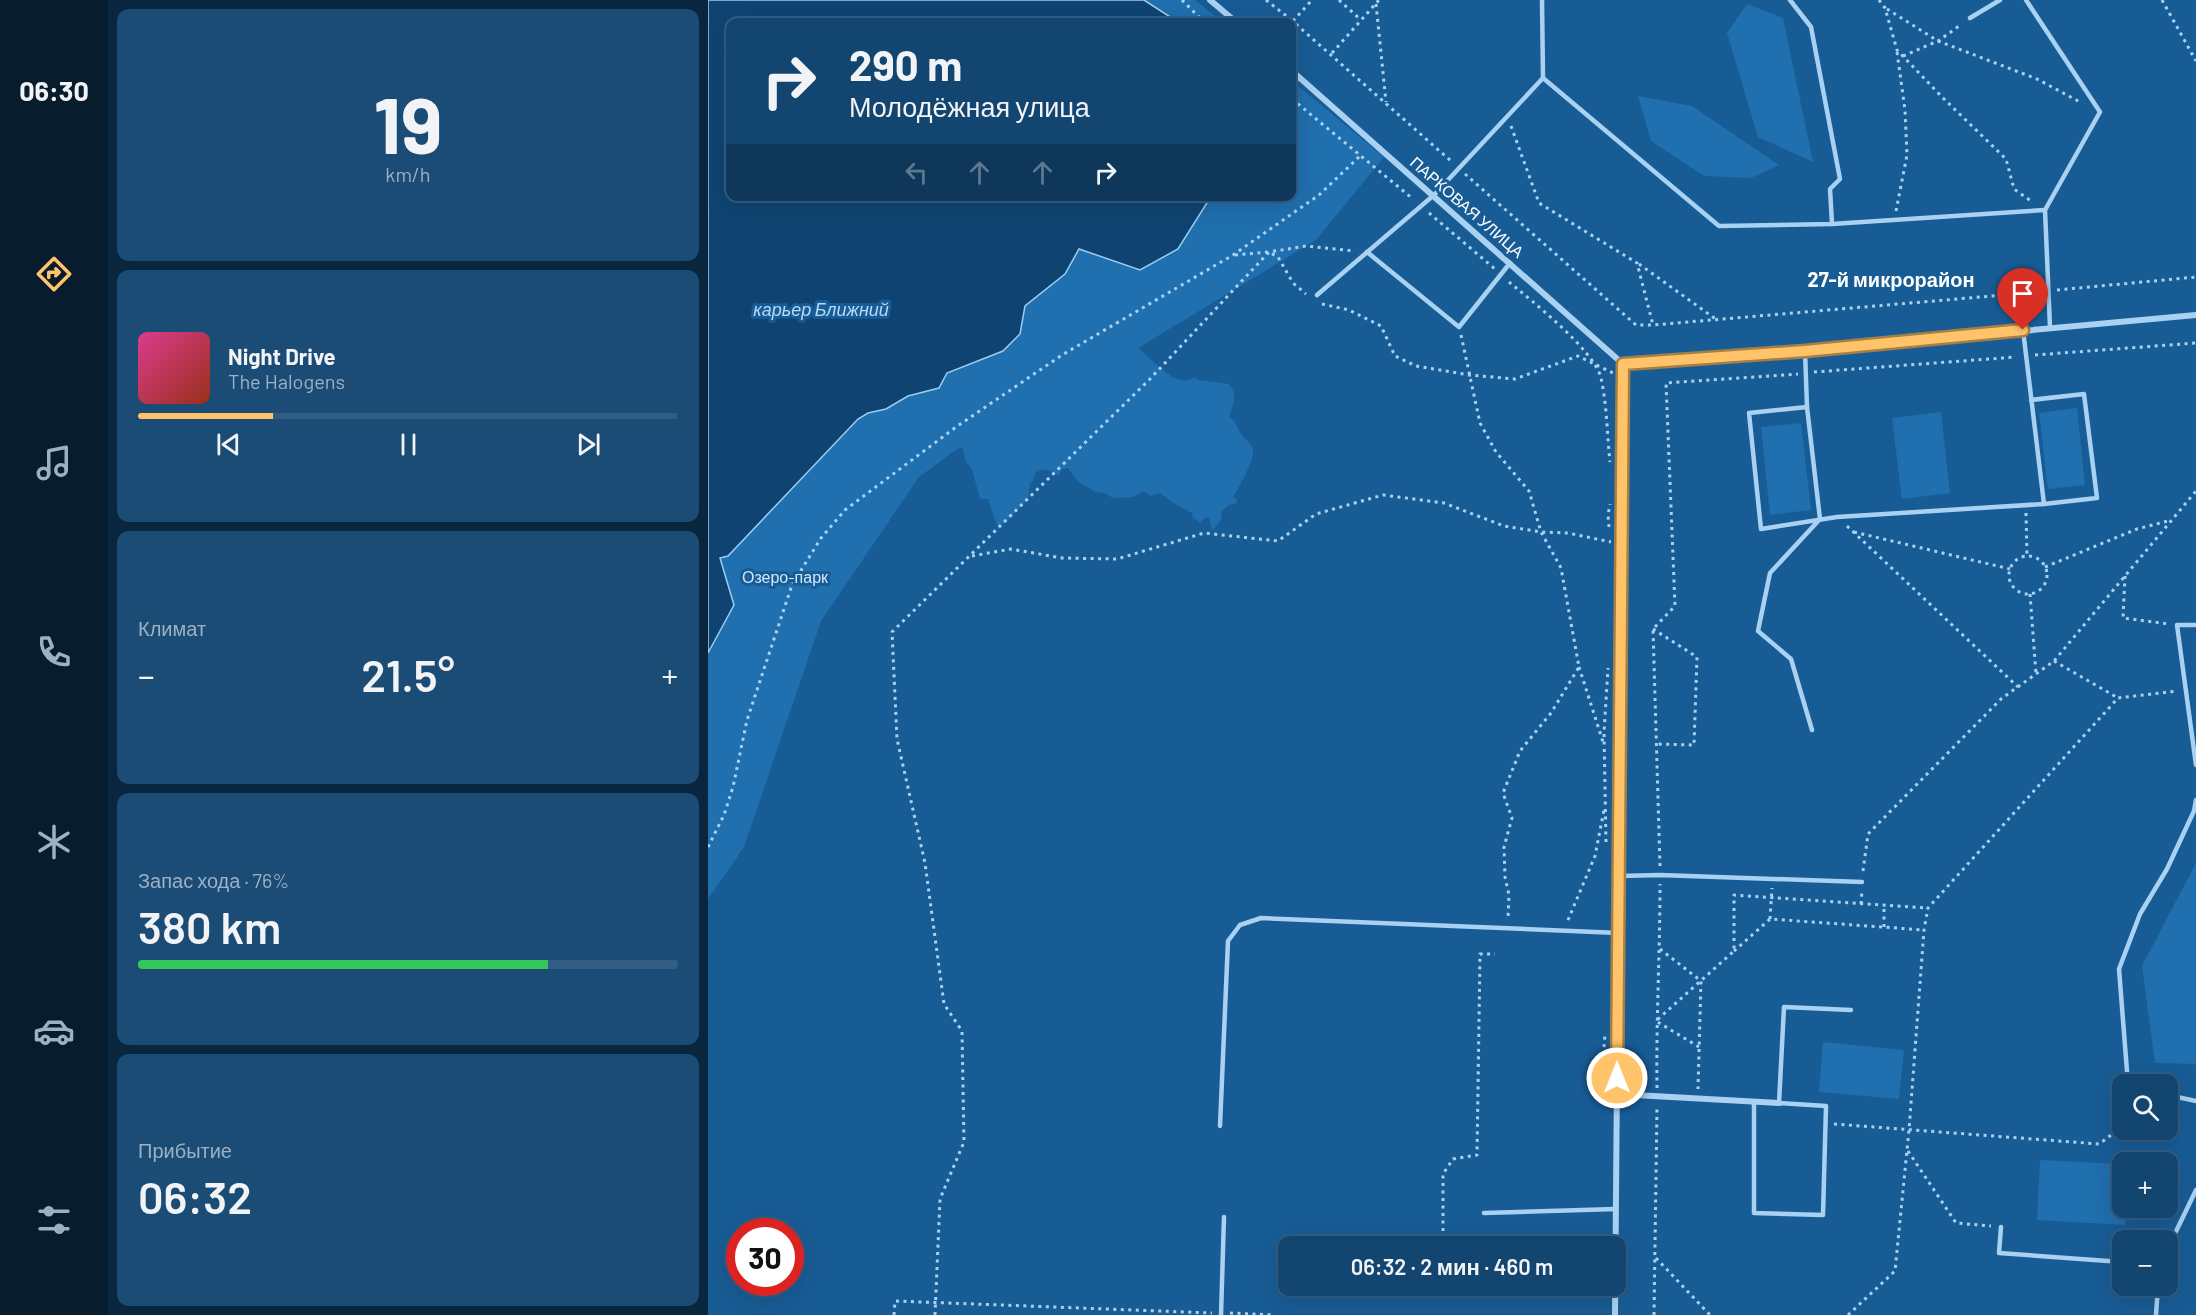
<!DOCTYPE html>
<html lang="ru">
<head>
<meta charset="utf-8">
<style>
	body { margin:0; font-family:Barlow,sans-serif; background:#1b4c75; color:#f1f3f6; height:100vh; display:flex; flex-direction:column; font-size:22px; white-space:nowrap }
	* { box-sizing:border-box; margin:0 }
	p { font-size:20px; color:#9cb1c3 }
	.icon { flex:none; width:33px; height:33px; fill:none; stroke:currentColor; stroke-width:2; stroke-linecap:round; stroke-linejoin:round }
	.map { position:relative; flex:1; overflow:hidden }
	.drawer { display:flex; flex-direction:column; gap:9px; padding:9px; background:#0a263e; width:600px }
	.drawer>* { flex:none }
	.banner { position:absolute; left:18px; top:18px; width:570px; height:183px; border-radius:12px; box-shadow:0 6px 24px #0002,0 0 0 2px #315d83; background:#124570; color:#f1f3f6; overflow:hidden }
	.tools { position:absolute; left:1404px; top:1074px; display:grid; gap:12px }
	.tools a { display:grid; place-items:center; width:66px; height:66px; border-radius:12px; background:#124570; box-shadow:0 6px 24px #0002,0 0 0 2px #315d83; font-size:30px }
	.speed { position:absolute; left:18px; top:1218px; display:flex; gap:12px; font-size:30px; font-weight:700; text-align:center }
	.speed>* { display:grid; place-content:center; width:78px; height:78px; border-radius:50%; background:#124570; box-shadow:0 6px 24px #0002,0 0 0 2px #315d83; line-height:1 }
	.speed .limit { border:9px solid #d22; background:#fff; color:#111 }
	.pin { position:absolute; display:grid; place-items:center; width:51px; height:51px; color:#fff; margin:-62px -26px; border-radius:50% 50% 50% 0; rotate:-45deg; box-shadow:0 0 6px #0007 }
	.pin .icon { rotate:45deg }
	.me { position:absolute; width:66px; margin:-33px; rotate:0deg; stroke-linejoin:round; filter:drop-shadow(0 0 4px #0008) }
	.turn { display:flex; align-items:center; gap:21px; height:126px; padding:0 24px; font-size:27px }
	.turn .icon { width:78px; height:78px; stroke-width:2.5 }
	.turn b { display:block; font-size:42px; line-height:51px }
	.lanes { display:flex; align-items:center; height:57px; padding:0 24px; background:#0003; justify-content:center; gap:30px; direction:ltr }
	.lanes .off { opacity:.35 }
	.big { font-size:45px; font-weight:600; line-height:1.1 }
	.drawer .tile { flex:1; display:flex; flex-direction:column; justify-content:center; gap:9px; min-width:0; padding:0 21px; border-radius:12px; background:#1b4c75 }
	.drawer .dial { align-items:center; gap:0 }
	.dial b { font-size:78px; line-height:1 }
	.song { display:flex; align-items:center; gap:18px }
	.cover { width:72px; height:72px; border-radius:9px; background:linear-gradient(135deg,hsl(330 70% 55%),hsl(10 70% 35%)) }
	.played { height:6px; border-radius:3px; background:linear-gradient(90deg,#ffc469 25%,#315d83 25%) }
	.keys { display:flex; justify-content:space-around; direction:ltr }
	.heat { display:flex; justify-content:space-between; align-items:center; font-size:33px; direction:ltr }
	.charge { height:9px; border-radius:4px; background:linear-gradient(90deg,#34c759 76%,#315d83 0) }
	.trip { position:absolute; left:570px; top:1236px; width:348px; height:60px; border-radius:12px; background:#124570; box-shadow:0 6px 24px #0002,0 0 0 2px #315d83; font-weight:600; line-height:60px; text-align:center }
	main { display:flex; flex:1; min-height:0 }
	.menu { display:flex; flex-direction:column; width:108px; justify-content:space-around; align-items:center; background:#071c2d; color:#9cb1c3 }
	.menu .icon { width:42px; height:42px }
	.menu .on { color:#ffc469 }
	.menu b { font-size:27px; color:#f1f3f6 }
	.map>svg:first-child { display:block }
	.green { fill:#206fae }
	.water { fill:#0f4472; stroke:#9ccdf3; stroke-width:1.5 }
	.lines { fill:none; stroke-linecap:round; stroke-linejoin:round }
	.path { stroke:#a9d1f1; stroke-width:3; stroke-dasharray:3 4.5; stroke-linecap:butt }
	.service { stroke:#a9d1f1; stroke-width:4.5 }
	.minor { stroke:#a9d1f1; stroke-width:6 }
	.route-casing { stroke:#a67f44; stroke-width:15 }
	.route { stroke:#ffc469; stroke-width:10 }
	.labels { text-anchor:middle; stroke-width:6; stroke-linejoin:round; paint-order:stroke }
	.street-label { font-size:16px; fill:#fff; stroke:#185c95 }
	.park-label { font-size:16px; fill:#d0e8fc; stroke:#185c95 }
	.water-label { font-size:18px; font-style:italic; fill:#b5daf7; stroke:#185c95 }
	.quarter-label { font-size:20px; font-weight:bold; fill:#fff; stroke:#185c95 }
</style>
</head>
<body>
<main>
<nav class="menu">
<b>06:30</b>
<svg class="icon on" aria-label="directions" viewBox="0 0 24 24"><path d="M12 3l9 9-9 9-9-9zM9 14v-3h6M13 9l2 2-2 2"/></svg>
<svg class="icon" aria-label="music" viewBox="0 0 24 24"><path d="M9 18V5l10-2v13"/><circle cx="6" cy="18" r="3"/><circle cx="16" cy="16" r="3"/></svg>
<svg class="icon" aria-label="phone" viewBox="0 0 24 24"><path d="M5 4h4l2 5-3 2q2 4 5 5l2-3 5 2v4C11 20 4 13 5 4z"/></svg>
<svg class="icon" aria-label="climate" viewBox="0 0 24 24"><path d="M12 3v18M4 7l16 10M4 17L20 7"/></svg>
<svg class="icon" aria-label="car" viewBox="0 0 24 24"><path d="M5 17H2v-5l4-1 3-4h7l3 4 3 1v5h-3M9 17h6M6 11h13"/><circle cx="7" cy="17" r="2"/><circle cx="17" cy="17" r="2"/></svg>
<svg class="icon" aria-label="filters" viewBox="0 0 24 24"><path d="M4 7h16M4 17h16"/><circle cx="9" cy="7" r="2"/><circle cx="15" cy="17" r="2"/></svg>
</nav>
<section class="drawer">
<div class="tile dial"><b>19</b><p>km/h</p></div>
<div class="tile">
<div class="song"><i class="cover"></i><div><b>Night Drive</b><p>The Halogens</p></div></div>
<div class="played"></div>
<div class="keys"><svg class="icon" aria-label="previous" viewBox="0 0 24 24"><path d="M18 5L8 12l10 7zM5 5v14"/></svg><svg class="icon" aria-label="pause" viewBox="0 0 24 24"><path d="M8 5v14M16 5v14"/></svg><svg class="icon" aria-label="next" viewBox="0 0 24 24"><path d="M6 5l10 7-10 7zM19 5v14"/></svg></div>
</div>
<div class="tile"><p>Климат</p>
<div class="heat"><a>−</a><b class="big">21.5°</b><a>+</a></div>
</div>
<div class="tile"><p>Запас хода · 76%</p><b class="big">380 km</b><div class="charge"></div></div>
<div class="tile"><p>Прибытие</p><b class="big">06:32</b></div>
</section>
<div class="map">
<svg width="1488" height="1315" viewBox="0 0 1488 1315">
	<rect width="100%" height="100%" fill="#185c95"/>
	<g class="green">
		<polygon points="436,0 487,0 514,22 470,22"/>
		<polygon points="1039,4 1075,18 1105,162 1050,137 1019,33"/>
		<path d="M584 81 676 157 608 240 430 348C446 359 466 390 487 377L490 380 521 384C530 394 525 406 521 417 529 422 528 425 532 432 535 439 543 441 545 450 547 460 530 489 525 497L529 500V503L521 505 514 511 513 520 504 531 501 517 497 518 492 522 485 518 484 513 464 502 452 493 443 496 435 491 425 497 405 498 396 493 388 492 369 481 360 468 354 469 351 476C344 470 335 467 327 473L325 481 322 483 320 499 297 523 289 526 280 499H272L264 469 258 462 255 449 252 447 211 477 113 621 36 847 0 899V653L26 605 12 558 20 556 150 419 160 413 178 409 200 396 230 388 239 373 295 351 312 334 317 306 357 274 371 249 432 270 470 249 502 197 584 196Z"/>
		<polygon points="930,96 984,106 1071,165 1043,178 996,176 943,141"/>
		<polygon points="1369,408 1377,485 1340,489 1331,413"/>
		<polygon points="1233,412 1242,493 1194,499 1184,418"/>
		<polygon points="1093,423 1103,510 1062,515 1053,427"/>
		<polygon points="1488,863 1488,1064 1447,1063 1434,966"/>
		<polygon points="1115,1042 1196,1050 1191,1099 1111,1092"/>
		<polygon points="1332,1160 1414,1164 1414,1208 1418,1208 1417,1225 1329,1220"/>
	</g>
	<polygon class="water" points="0,0 436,0 470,22 22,22 22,196 502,198 470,249 432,270 371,249 357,274 317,306 312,334 295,351 239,373 231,388 200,396 178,409 160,413 150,419 20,556 12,558 26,605 0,653"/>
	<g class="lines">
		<g class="path">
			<polyline points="474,0 496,22"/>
			<polyline points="558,0 581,18"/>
			<polyline points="631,0 653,20"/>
			<polyline points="1171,0 1177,8 1189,50 1234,97 1298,159 1306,189 1323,201"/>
			<polyline points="1454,0 1488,61"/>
			<polyline points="668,4 678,102"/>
			<polyline points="1179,9 1230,41 1329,79 1372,102"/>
			<polyline points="585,21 604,0"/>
			<polyline points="577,22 581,18 743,161"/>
			<polyline points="624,53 671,0"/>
			<polyline points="1195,56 1230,41 1254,24"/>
			<polyline points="584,99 705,199"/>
			<polyline points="803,126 831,203 929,263 945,325"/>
			<polyline points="757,174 928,325 945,325 1331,292"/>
			<polyline points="1188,211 1199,155 1197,110 1189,52"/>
			<polyline points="721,213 787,269"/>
			<polyline points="527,255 561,252 570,257 585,283 598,294"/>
			<polyline points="931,264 1009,320"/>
			<path d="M801 282C824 301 886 350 893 378 899 405 899 434 902 462"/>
			<polyline points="1349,290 1488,277"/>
			<polyline points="614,304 641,310 673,326 687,356 708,366 761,375 807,379 870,356 905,373"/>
			<polyline points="753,335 772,423 788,452 821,491 833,532 853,568 871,667 843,713 812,751 795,793 804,818 796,847 797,877 801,895 800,918"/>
			<polyline points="1327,355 1488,343"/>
			<polyline points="1106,372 1308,357"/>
			<polyline points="1318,513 1319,556"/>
			<polyline points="1139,526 1310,687"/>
			<polyline points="901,527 900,515 902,504"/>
			<polyline points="1146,532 1302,569"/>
			<polyline points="264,556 303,549 354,558 409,559 496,533 570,541 608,514 675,495 736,503 796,526 833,532 860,533 903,542"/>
			<circle cx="1320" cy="575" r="19"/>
			<polyline points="1337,567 1429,529 1460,521"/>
			<polyline points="1417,576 1415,618 1461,624"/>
			<polyline points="1322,594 1328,674"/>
			<polyline points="945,629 989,657 986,745 949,744"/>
			<polyline points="1346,661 1410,698"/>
			<polyline points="871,667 895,742"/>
			<polyline points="898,842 896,733 900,668"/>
			<polyline points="0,847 16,815 25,787 39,720 84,585 113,538 137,510 248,427 354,355 525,255 611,195 652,156"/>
			<polyline points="952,866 945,629 967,606 958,383 1090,374"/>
			<polyline points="1155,871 1160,834 1293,699 1346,661 1488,491"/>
			<polyline points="1153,904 1154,890"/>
			<polyline points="1062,919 1064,888"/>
			<polyline points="860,920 887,856 896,810"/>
			<polyline points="1176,927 1176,905"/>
			<polyline points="952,949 993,981 990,1089"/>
			<polyline points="1026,951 1062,919 1216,930"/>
			<polyline points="991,1047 948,1021 1026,951 1026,895 1220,908"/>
			<polyline points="894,1077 897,1034"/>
			<path d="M949 1088C948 1020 952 952 952 884"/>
			<polyline points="1126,1124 1391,1144 1414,1127"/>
			<polyline points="1200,1151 1248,1223 1283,1226"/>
			<polyline points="735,1246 735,1174 745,1159 769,1155 772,954 787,954"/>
			<polyline points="948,1258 1002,1315"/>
			<polyline points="522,1313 567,1315"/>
			<polyline points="186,1315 187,1301 504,1313"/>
			<polyline points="227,1315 232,1199 256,1142 254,1031 236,1004 217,863 189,739 184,632 442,379 561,252 598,246 646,251"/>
			<polyline points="946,1315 949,1107"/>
			<polyline points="1140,1315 1187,1271 1201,1130 1216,930 1220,908 1410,698 1469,691"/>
		</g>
		<g class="service">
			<polyline points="1082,0 1103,27 1132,179 1122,189 1124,224"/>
			<polyline points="1318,0 1392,112 1337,210 1342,327"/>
			<polyline points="1262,18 1292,0"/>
			<polyline points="835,78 1011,226 1124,224 1337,210"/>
			<polyline points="659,252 751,327 802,263"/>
			<polyline points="609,295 726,195 835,78 834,0"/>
			<polyline points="1315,330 1336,504 1389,498 1376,394 1323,400"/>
			<polyline points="1097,351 1099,407 1112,519 1062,573 1050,631 1083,659 1104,730"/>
			<polyline points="1099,407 1041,413 1053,529 1129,517 1336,504"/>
			<polyline points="1488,625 1469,625 1488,765"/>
			<polyline points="911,876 952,875 1154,882"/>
			<polyline points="1420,1084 1411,969 1432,914 1459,869 1486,811 1488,800"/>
			<polyline points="1460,1095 1488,1101"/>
			<polyline points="1046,1102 1046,1213 1115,1215 1118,1106 1071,1103 1076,1007 1143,1010"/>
			<polyline points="512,1126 520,941 532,925 553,918 911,933"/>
			<polyline points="776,1213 908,1209"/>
			<polyline points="1293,1227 1291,1253 1414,1262"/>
			<polyline points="1460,1248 1488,1190"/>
			<polyline points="513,1315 516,1217"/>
			<polyline points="1448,1315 1450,1286"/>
		</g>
		<g class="minor">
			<polyline points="502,0 528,22"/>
			<polyline points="584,71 915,364"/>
			<polyline points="915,364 1097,351 1488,315"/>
			<polyline points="909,1094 1071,1103"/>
			<polyline points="907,1315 915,364"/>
		</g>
	</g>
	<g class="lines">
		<defs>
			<polyline id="route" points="909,1078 915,364 1097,351 1315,330"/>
		</defs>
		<use href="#route" class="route-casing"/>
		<use href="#route" class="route"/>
	</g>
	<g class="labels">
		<g class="street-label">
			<text transform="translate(759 207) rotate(41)" y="6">ПАРКОВАЯ УЛИЦА</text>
		</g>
		<g class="park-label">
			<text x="77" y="583">Озеро-парк</text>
		</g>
		<g class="water-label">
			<text x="113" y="316">карьер Ближний</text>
		</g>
		<g class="quarter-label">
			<text x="1183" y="287">27-й микрорайон</text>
		</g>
	</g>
</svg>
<div class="tools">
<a><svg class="icon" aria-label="search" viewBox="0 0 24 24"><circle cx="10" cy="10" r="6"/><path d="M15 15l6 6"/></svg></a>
<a>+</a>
<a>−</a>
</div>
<div class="speed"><div class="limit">30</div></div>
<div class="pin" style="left:1315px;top:330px;background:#d93025"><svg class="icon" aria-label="arrive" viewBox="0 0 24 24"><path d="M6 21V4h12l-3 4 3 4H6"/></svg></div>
<svg class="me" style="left:909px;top:1078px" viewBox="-20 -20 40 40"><circle r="17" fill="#ffc469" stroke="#fff" stroke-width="3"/><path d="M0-11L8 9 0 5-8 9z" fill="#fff"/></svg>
<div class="trip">06:32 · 2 мин · 460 m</div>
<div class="banner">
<div class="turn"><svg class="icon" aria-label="right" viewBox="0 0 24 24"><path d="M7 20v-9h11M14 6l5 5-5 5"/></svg><div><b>290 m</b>Молодёжная улица</div></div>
<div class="lanes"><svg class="icon off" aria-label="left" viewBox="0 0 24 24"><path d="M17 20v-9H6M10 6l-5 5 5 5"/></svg><svg class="icon off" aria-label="ahead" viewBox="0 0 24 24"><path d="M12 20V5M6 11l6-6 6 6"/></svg><svg class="icon off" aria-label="ahead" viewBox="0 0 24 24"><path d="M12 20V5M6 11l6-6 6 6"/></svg><svg class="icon" aria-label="right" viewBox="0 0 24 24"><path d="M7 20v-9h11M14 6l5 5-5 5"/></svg></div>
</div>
</div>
</main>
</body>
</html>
